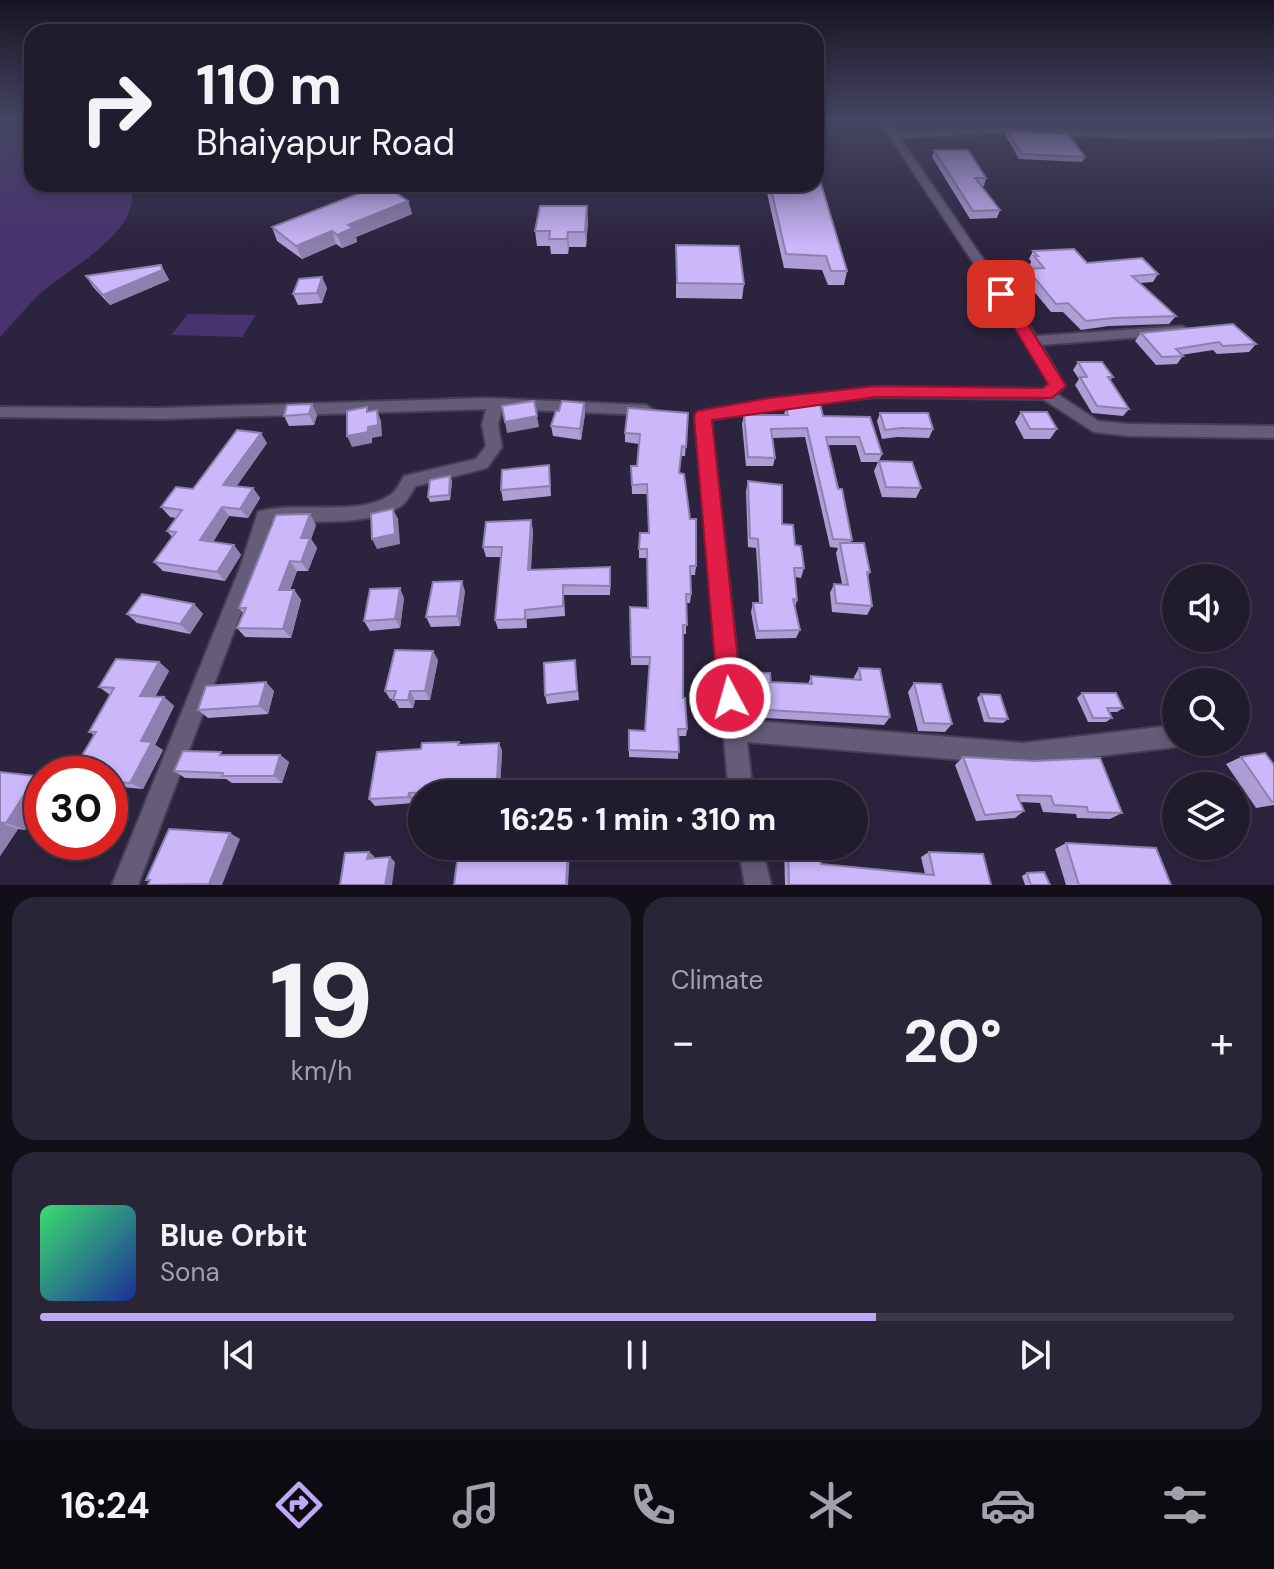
<!DOCTYPE html>
<html lang="en">
<head>
<meta charset="utf-8">
<style>
	body { margin:0; font-family:"DM Sans",sans-serif; background:#292436; color:#f1f3f6; height:100vh; display:flex; flex-direction:column; font-size:30px; white-space:nowrap }
	* { box-sizing:border-box; margin:0 }
	p { font-size:26px; color:#a2a1aa }
	.icon { flex:none; width:44px; height:44px; fill:none; stroke:currentColor; stroke-width:2; stroke-linecap:round; stroke-linejoin:round }
	.map { position:relative; height:885px; overflow:hidden }
	.sheet { display:flex; flex-direction:column; gap:12px; padding:12px; background:#120f19; flex:1 }
	.sheet>* { flex:none }
	.banner { position:absolute; left:24px; top:24px; width:800px; height:168px; border-radius:24px; box-shadow:0 4px 12px #0003,0 0 0 2px #3e394a; background:#211b2e; color:#f1f3f6; overflow:hidden }
	.buttons { position:absolute; left:1162px; top:564px; display:grid; gap:16px }
	.buttons a { display:grid; place-items:center; width:88px; height:88px; border-radius:50%; background:#211b2e; box-shadow:0 4px 12px #0003,0 0 0 2px #3e394a; font-size:40px }
	.speed { position:absolute; left:24px; top:756px; display:flex; gap:16px; font-size:40px; font-weight:700; text-align:center }
	.speed>* { display:grid; place-content:center; width:104px; height:104px; border-radius:50%; background:#211b2e; box-shadow:0 4px 12px #0003,0 0 0 2px #3e394a; line-height:1 }
	.speed .limit { border:12px solid #d22; background:#fff; color:#111 }
	.pin { position:absolute; display:grid; place-items:center; width:68px; height:68px; color:#fff; margin:-34px; border-radius:16px; box-shadow:0 4px 12px #0006 }
	.me { position:absolute; width:88px; margin:-44px; rotate:354deg; stroke-linejoin:round; filter:drop-shadow(0 0 6px #0008) }
	.turn { display:flex; align-items:center; gap:28px; height:168px; padding:0 40px; font-size:36px }
	.turn .icon { width:104px; height:104px; stroke-width:2.5 }
	.turn b { display:block; font-size:56px; line-height:68px }
	.big { font-size:60px; font-weight:800; line-height:1.1 }
	.sheet .tile { flex:1; display:flex; flex-direction:column; justify-content:center; gap:12px; min-width:0; padding:0 28px; border-radius:24px; background:#292436 }
	.sheet .dial { align-items:center; gap:0 }
	.dial b { font-size:104px; line-height:1 }
	.song { display:flex; align-items:center; gap:24px }
	.cover { width:96px; height:96px; border-radius:12px; background:linear-gradient(135deg,hsl(140 70% 55%),hsl(230 70% 35%)) }
	.played { height:8px; border-radius:4px; background:linear-gradient(90deg,#bfa9f4 70%,#3e394a 70%) }
	.keys { display:flex; justify-content:space-around; direction:ltr }
	.heat { display:flex; justify-content:space-between; align-items:center; font-size:44px; direction:ltr }
	.sheet .tiles { flex:1; display:grid; gap:12px; grid-template-columns:1fr 1fr }
	.tile:last-child { grid-column:span 2 }
	.trip { position:absolute; left:408px; top:780px; width:460px; height:80px; border-radius:40px; background:#211b2e; box-shadow:0 4px 12px #0003,0 0 0 2px #3e394a; font-weight:800; line-height:80px; text-align:center }
	.tabs { display:flex; height:128px; justify-content:space-around; align-items:center; background:#0d0b12; color:#a2a1aa }
	.tabs .icon { width:56px; height:56px }
	.tabs .selected { color:#bfa9f4 }
	.tabs b { font-size:36px; color:#f1f3f6 }
	.map>svg:first-child { display:block }
	.green { fill:#48336f }
	.lines { fill:none; stroke-linecap:round; stroke-linejoin:round }
	.minor-casing { stroke:#463e54; stroke-width:4 }
	.minor { fill:#645c79; fill-rule:evenodd }
	.wall { fill:#af9dd6 }
	.shaded-wall { fill:#8e80ae }
	.building { fill:#cbb7f9; stroke:#8e80ae; stroke-width:2 }
	.route { fill:#e11d48; stroke:#92132f; stroke-width:2 }
</style>
</head>
<body>
<div class="map">
<svg width="1274" height="885" viewBox="0 0 1274 885">
	<rect width="100%" height="100%" fill="#2c243e"/>
	<g class="green">
		<path d="M0 121H32V184H131C143 234 68 267 39 295 25 308 13 323 0 337Z"/>
		<polygon points="188,314 256,315 242,337 171,335"/>
	</g>
	<g class="lines">
		<defs>
			<g id="minor">
				<path d="M880 121H889L896 132 1004 127 1157 133 1274 131V137L1157 139 1004 133 900 138 1036 336 1182 326 1189 330 1182 334 1041 345 1065 386 1057 394 1098 421 1129 424 1274 426V438L1129 436 1094 432 1043 399 876 397 769 409 711 420 744 720 1023 743 1176 725V742L1184 744 1176 747 1023 765 747 742 753 794H729L695 416 698 412 769 399 876 387 1043 389 1050 384C997 294 936 209 880 121Z"/>
				<path d="M485 398 646 405 654 410 646 415 502 409 498 425 502 447 487 468 416 486C411 493 407 502 401 506 367 528 309 519 271 523L258 568 138 885H112L240 568 258 512C294 500 357 517 389 496 396 492 400 483 404 476L476 459 486 446 482 425 486 409 161 419 0 417V407L161 408Z"/>
				<polygon points="738,846 762,846 771,885 745,885"/>
			</g>
		</defs>
		<use href="#minor" class="minor-casing"/>
		<use href="#minor" class="minor"/>
	</g>
	<g class="wall">
		<polygon points="1007,131 1085,157 1082,162 1019,159 1006,136"/>
		<polygon points="934,150 986,178 984,186 981,186 1000,210 997,218 970,219 932,157"/>
		<polygon points="765,184 816,184 847,271 844,285 828,285 822,270 784,268"/>
		<polygon points="408,201 412,214 356,237 357,242 342,248 336,244 302,259 277,241 272,227"/>
		<polygon points="588,221 586,247 569,247 568,254 551,254 550,246 537,246 535,231"/>
		<polygon points="676,245 744,284 742,299 676,298"/>
		<polygon points="1033,251 1087,263 1158,274 1153,282 1140,283 1176,316 1169,324 1109,326 1081,330 1063,312 1051,312 1022,277 1027,269 1033,269 1030,265 1031,261 1029,259"/>
		<polygon points="161,265 169,280 110,305 93,287 86,276"/>
		<polygon points="327,288 322,303 298,305 293,294"/>
		<polygon points="1141,333 1256,344 1249,352 1217,354 1213,350 1181,355 1183,356 1177,364 1156,365 1135,341"/>
		<polygon points="1078,362 1113,377 1110,380 1129,409 1123,416 1092,413 1075,385 1079,379 1073,370"/>
		<polygon points="584,403 585,414 581,440 553,436 551,426 559,411"/>
		<polygon points="287,405 317,415 314,425 289,426 284,416"/>
		<polygon points="786,407 823,416 870,417 882,454 879,461 921,488 916,498 882,497 874,471 878,462 861,462 856,445 828,445 852,540 850,543 870,572 867,578 872,606 867,615 832,612 830,593 834,584 842,584 836,553 838,548 830,547 805,437 772,438 775,458 773,466 746,466 742,424 744,415 784,415"/>
		<polygon points="1021,412 1057,429 1050,439 1024,439 1015,422"/>
		<polygon points="688,413 685,456 681,456 679,473 696,566 695,575 690,575 691,594 690,603 686,603 686,634 683,634 683,698 687,729 686,736 679,736 678,759 629,757 629,730 645,731 650,665 631,665 630,607 648,608 647,558 639,558 639,549 649,533 647,494 632,494 631,466 637,466 639,444 625,442 625,433"/>
		<polygon points="880,413 933,429 929,438 897,437 882,439 877,421"/>
		<polygon points="267,443 236,487 253,488 260,498 248,518 229,516 213,542 234,545 241,555 225,581 163,571 154,562 172,537 167,531 176,518 170,517 161,507"/>
		<polygon points="549,465 551,496 503,501 501,490"/>
		<polygon points="450,476 452,481 450,500 430,502 428,497"/>
		<polygon points="748,481 782,524 795,545 804,568 801,578 795,577 797,600 795,607 800,630 796,638 756,639 751,612 753,603 759,603 758,579 756,548 748,547 746,491"/>
		<polygon points="531,520 533,531 531,570 611,576 610,595 564,595 565,616 527,619 527,628 498,629 495,620 501,557 486,557 483,547"/>
		<polygon points="316,525 311,539 317,548 308,571 297,571 290,590 294,590 301,600 291,638 245,637 237,628 243,613 239,608"/>
		<polygon points="465,591 460,626 431,627 426,617"/>
		<polygon points="404,598 400,628 370,631 364,621"/>
		<polygon points="194,604 203,614 190,634 137,623 127,614"/>
		<polygon points="438,660 430,700 415,700 413,708 399,708 394,699 390,699 385,691"/>
		<polygon points="575,660 579,700 547,704 545,695"/>
		<polygon points="159,662 169,671 155,697 164,697 174,706 155,745 163,750 143,789 110,786 110,774 94,735 89,732 110,695 99,687"/>
		<polygon points="859,668 890,717 884,725 748,717 745,681 748,672 771,682 808,684 811,676 854,679 854,677"/>
		<polygon points="914,683 952,724 945,732 918,731 908,692"/>
		<polygon points="274,691 268,714 208,718 198,710"/>
		<polygon points="1082,693 1123,708 1117,712 1109,712 1112,718 1106,722 1088,722 1077,698"/>
		<polygon points="981,694 1008,719 1003,723 984,722 977,698"/>
		<polygon points="460,745 502,750 500,788 458,791 457,794 422,794 422,799 414,800 414,803 375,806 369,799 421,749"/>
		<polygon points="226,755 280,755 289,762 282,783 232,783 226,779 185,778 174,771"/>
		<polygon points="963,757 1122,813 1110,819 1077,818 1076,814 1043,812 1040,803 1020,802 1024,811 1015,818 976,821 955,765"/>
		<polygon points="1241,757 1274,765 1274,805 1256,808 1226,764"/>
		<polygon points="0,772 36,776 42,779 42,803 25,830 18,829 0,856"/>
		<polygon points="778,780 804,794 775,794 775,787"/>
		<polygon points="1066,843 1171,885 1066,885 1055,849"/>
		<polygon points="784,846 808,846 808,855 821,864 925,874 921,857 929,852 991,885 785,885"/>
		<polygon points="1027,873 1050,885 1025,885 1022,876"/>
	</g>
	<g class="shaded-wall">
		<polygon points="408,201 412,214 356,237 357,242 342,248 337,235 348,225"/>
		<polygon points="587,206 588,221 586,247 585,232"/>
		<polygon points="332,231 336,244 302,259 296,246"/>
		<polygon points="568,232 569,247 568,254 567,239"/>
		<polygon points="161,265 169,280 110,305 103,295"/>
		<polygon points="322,277 327,288 322,303 317,293"/>
		<polygon points="584,403 585,414 581,440 580,429"/>
		<polygon points="312,404 317,415 314,425 309,414"/>
		<polygon points="377,410 381,421 382,436 372,438 372,443 352,447 347,436 368,427"/>
		<polygon points="537,416 539,427 507,433 505,422"/>
		<polygon points="261,433 267,443 230,495 223,485"/>
		<polygon points="450,476 452,481 450,500 449,495"/>
		<polygon points="253,488 260,498 248,518 240,509"/>
		<polygon points="222,507 229,516 208,550 200,540"/>
		<polygon points="393,509 398,519 400,544 377,549 372,539"/>
		<polygon points="310,514 316,525 311,539 317,548 308,571 301,562 301,538"/>
		<polygon points="531,520 533,531 530,580 528,570"/>
		<polygon points="234,545 241,555 225,581 217,572"/>
		<polygon points="290,561 297,571 286,600 279,590"/>
		<polygon points="462,581 465,591 460,626 457,616"/>
		<polygon points="400,588 404,598 400,628 395,619"/>
		<polygon points="294,590 301,600 291,638 283,629"/>
		<polygon points="194,604 203,614 190,634 180,624"/>
		<polygon points="525,610 527,619 527,628 525,619"/>
		<polygon points="433,651 438,660 430,700 425,691"/>
		<polygon points="159,662 169,671 151,704 140,696"/>
		<polygon points="266,682 274,691 268,714 259,706"/>
		<polygon points="410,691 415,700 413,708 408,700"/>
		<polygon points="164,697 174,706 155,745 163,750 143,789 130,783 141,741"/>
		<polygon points="499,743 502,750 500,788 497,781"/>
		<polygon points="280,755 289,762 282,783 274,776"/>
		<polygon points="36,776 42,779 42,803 25,830 6,823"/>
		<polygon points="453,785 458,791 457,794 453,794 452,792"/>
		<polygon points="409,793 414,800 414,803 408,797"/>
		<polygon points="0,822 18,829 0,856"/>
		<polygon points="230,833 240,839 222,885 212,885 209,884"/>
		<polygon points="568,846 570,852 568,885 566,885"/>
		<polygon points="369,852 374,856 373,864 367,859"/>
		<polygon points="390,857 395,862 392,885 385,885"/>
	</g>
	<g class="building">
		<polygon points="1007,131 1068,134 1085,157 1022,154"/>
		<polygon points="934,150 968,150 986,178 975,178 1000,210 973,211"/>
		<polygon points="816,177 819,177 847,271 831,271 826,256 786,254 770,184 816,184"/>
		<polygon points="383,184 408,201 348,225 353,228 337,235 332,231 296,246 272,227"/>
		<polygon points="540,206 587,206 585,232 568,232 567,239 549,239 550,231 535,231"/>
		<polygon points="676,245 739,246 744,284 677,283"/>
		<polygon points="1074,249 1087,263 1142,258 1158,274 1132,276 1176,316 1114,318 1086,321 1068,303 1056,304 1027,269 1044,268 1034,256 1038,256 1033,251"/>
		<polygon points="161,265 162,270 103,295 86,276"/>
		<polygon points="322,277 317,293 293,294 299,279"/>
		<polygon points="1233,324 1256,344 1223,346 1219,342 1176,349 1183,356 1162,357 1141,333"/>
		<polygon points="1078,362 1102,362 1113,377 1108,377 1129,409 1097,406 1080,377 1087,377"/>
		<polygon points="534,401 537,416 505,422 502,406"/>
		<polygon points="562,401 584,403 580,429 551,426 556,411 559,411"/>
		<polygon points="312,404 309,414 284,416 287,405"/>
		<polygon points="820,404 823,416 870,417 882,454 865,454 859,437 826,437 838,489 842,489 852,540 833,539 807,428 771,429 775,458 748,457 744,415 788,415 786,407"/>
		<polygon points="367,407 367,412 377,410 378,425 368,427 368,432 347,436 347,411"/>
		<polygon points="628,408 688,413 686,447 682,446 679,473 684,474 690,519 696,519 696,566 690,566 691,594 686,594 687,625 683,625 683,698 685,698 687,729 678,729 679,752 629,750 629,730 645,731 650,657 631,657 630,607 648,608 647,549 639,549 640,533 649,533 647,484 632,485 631,466 637,466 640,434 625,433"/>
		<polygon points="1021,412 1047,412 1057,429 1030,429"/>
		<polygon points="880,413 928,413 933,429 901,428 885,430"/>
		<polygon points="237,430 261,433 223,485 253,488 240,509 222,507 200,540 234,545 217,572 154,562 176,532 167,531 182,510 161,507 176,487 193,489"/>
		<polygon points="879,461 912,462 921,488 886,487"/>
		<polygon points="549,465 550,486 501,490 502,470"/>
		<polygon points="450,476 449,495 428,497 430,480"/>
		<polygon points="748,481 782,485 782,524 793,525 795,545 801,546 804,568 794,568 797,600 793,599 800,630 758,631 753,603 762,603 760,570 758,539 750,538"/>
		<polygon points="393,509 395,534 372,539 371,514"/>
		<polygon points="310,514 301,538 310,538 301,562 290,561 279,590 294,590 283,629 237,628 246,608 239,608 276,515"/>
		<polygon points="531,520 528,570 610,567 610,586 563,585 563,606 525,610 525,619 495,620 502,547 483,547 486,522"/>
		<polygon points="840,543 864,543 870,572 867,572 872,606 836,603 834,584 848,585"/>
		<polygon points="462,581 457,616 426,617 433,582"/>
		<polygon points="400,588 395,619 364,621 370,589"/>
		<polygon points="142,594 194,604 180,624 127,614"/>
		<polygon points="395,650 433,651 425,691 410,691 408,700 393,700 396,691 385,691"/>
		<polygon points="116,659 159,662 140,696 164,697 141,741 152,742 130,783 110,781 110,774 71,774 96,732 89,732 114,688 99,687"/>
		<polygon points="575,660 577,691 545,695 544,663"/>
		<polygon points="859,668 880,669 890,717 750,709 748,672 770,673 771,682 812,684 811,676 861,680"/>
		<polygon points="266,682 259,706 198,710 206,686"/>
		<polygon points="914,683 941,684 952,724 924,723"/>
		<polygon points="1082,693 1116,693 1123,708 1107,708 1112,718 1093,718"/>
		<polygon points="981,694 1000,695 1008,719 989,718"/>
		<polygon points="459,742 458,745 499,743 497,781 453,785 452,792 409,793 408,797 369,799 377,752 421,749 422,743"/>
		<polygon points="183,751 221,752 220,755 280,755 274,776 222,776 223,773 174,771"/>
		<polygon points="1265,753 1274,765 1274,802 1272,802 1241,757"/>
		<polygon points="963,757 1033,761 1100,758 1122,813 1088,812 1087,807 1054,805 1051,796 1017,795 1024,811 985,815"/>
		<polygon points="0,772 36,776 6,823 0,822"/>
		<polygon points="778,780 803,782 804,794 779,794"/>
		<polygon points="169,829 230,833 209,884 148,885 150,880 146,880"/>
		<polygon points="1066,843 1156,848 1171,885 1079,885"/>
		<polygon points="459,846 568,846 566,885 454,885"/>
		<polygon points="788,846 808,846 808,855 820,856 821,864 934,875 929,852 983,854 991,885 789,885"/>
		<polygon points="369,852 367,859 390,857 385,885 340,885 345,853"/>
		<polygon points="1044,872 1050,885 1031,885 1027,873"/>
	</g>
	<linearGradient id="sky" x2="0" y2="1"><stop stop-color="#181422"/><stop offset="0.49" stop-color="#454563"/><stop offset="1" stop-color="#454563" stop-opacity="0"/></linearGradient>
	<rect width="1274" height="245" fill="url(#sky)"/>
	<polygon class="route" points="1001,290 1009,294 1066,386 1052,398 876,397 712,420 742,698 739,707 730,710 722,707 718,698 694,416 697,411 769,398 876,386 1043,388 1048,384 994,294"/>
</svg>
<div class="buttons">
<a><svg class="icon" aria-label="sound" viewBox="0 0 24 24"><path d="M4 9h4l5-4v14l-5-4H4zM17 9q2 3 0 6"/></svg></a>
<a><svg class="icon" aria-label="search" viewBox="0 0 24 24"><circle cx="10" cy="10" r="6"/><path d="M15 15l6 6"/></svg></a>
<a><svg class="icon" aria-label="layers" viewBox="0 0 24 24"><path d="M12 4l9 5-9 5-9-5zM3 14l9 5 9-5"/></svg></a>
</div>
<div class="speed"><div class="limit">30</div></div>
<div class="pin" style="left:1001px;top:294px;background:#d93025"><svg class="icon" aria-label="arrive" viewBox="0 0 24 24"><path d="M6 21V4h12l-3 4 3 4H6"/></svg></div>
<svg class="me" style="left:730px;top:698px" viewBox="-20 -20 40 40"><circle r="17" fill="#e11d48" stroke="#fff" stroke-width="3"/><path d="M0-11L8 9 0 5-8 9z" fill="#fff"/></svg>
<div class="trip">16:25 · 1 min · 310 m</div>
<div class="banner">
<div class="turn"><svg class="icon" aria-label="right" viewBox="0 0 24 24"><path d="M7 20v-9h11M14 6l5 5-5 5"/></svg><div><b>110 m</b>Bhaiyapur Road</div></div>
</div>
</div>
<section class="sheet">
<div class="tiles">
<div class="tile dial"><b>19</b><p>km/h</p></div>
<div class="tile"><p>Climate</p>
<div class="heat"><a>−</a><b class="big">20°</b><a>+</a></div>
</div>
<div class="tile">
<div class="song"><i class="cover"></i><div><b>Blue Orbit</b><p>Sona</p></div></div>
<div class="played"></div>
<div class="keys"><svg class="icon" aria-label="previous" viewBox="0 0 24 24"><path d="M18 5L8 12l10 7zM5 5v14"/></svg><svg class="icon" aria-label="pause" viewBox="0 0 24 24"><path d="M8 5v14M16 5v14"/></svg><svg class="icon" aria-label="next" viewBox="0 0 24 24"><path d="M6 5l10 7-10 7zM19 5v14"/></svg></div>
</div>
</div>
</section>
<nav class="tabs">
<b>16:24</b>
<svg class="icon selected" aria-label="directions" viewBox="0 0 24 24"><path d="M12 3l9 9-9 9-9-9zM9 14v-3h6M13 9l2 2-2 2"/></svg>
<svg class="icon" aria-label="music" viewBox="0 0 24 24"><path d="M9 18V5l10-2v13"/><circle cx="6" cy="18" r="3"/><circle cx="16" cy="16" r="3"/></svg>
<svg class="icon" aria-label="phone" viewBox="0 0 24 24"><path d="M5 4h4l2 5-3 2q2 4 5 5l2-3 5 2v4C11 20 4 13 5 4z"/></svg>
<svg class="icon" aria-label="climate" viewBox="0 0 24 24"><path d="M12 3v18M4 7l16 10M4 17L20 7"/></svg>
<svg class="icon" aria-label="car" viewBox="0 0 24 24"><path d="M5 17H2v-5l4-1 3-4h7l3 4 3 1v5h-3M9 17h6M6 11h13"/><circle cx="7" cy="17" r="2"/><circle cx="17" cy="17" r="2"/></svg>
<svg class="icon" aria-label="filters" viewBox="0 0 24 24"><path d="M4 7h16M4 17h16"/><circle cx="9" cy="7" r="2"/><circle cx="15" cy="17" r="2"/></svg>
</nav>
</body>
</html>
